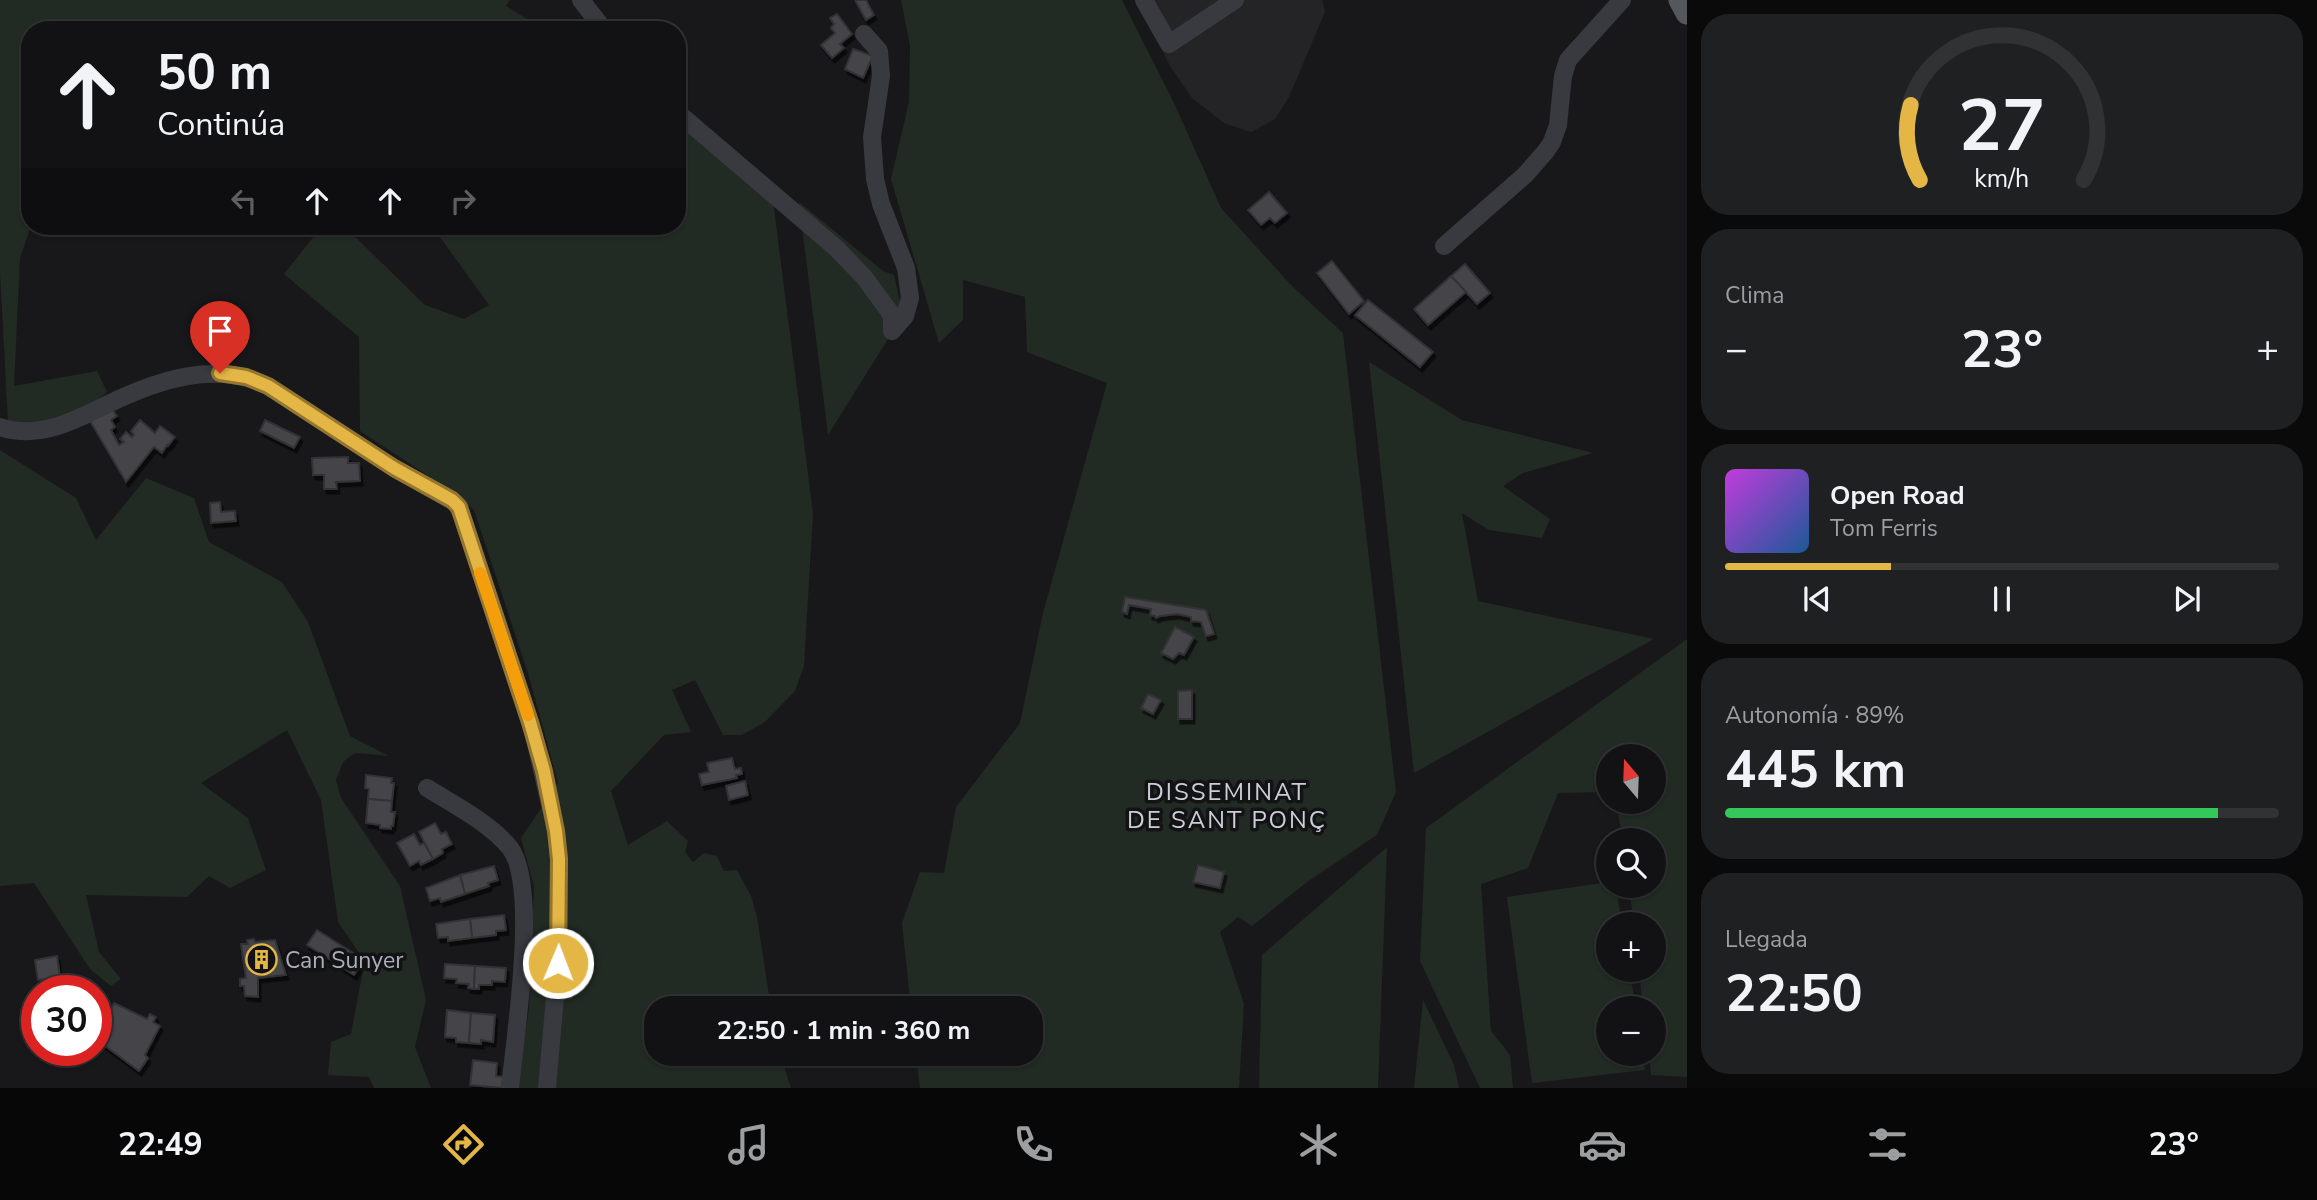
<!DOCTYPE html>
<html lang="es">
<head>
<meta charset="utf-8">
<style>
	body { margin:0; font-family:"Nunito Sans",sans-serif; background:#1f2022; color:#f1f3f6; height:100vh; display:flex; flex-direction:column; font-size:26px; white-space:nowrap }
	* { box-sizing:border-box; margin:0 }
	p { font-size:23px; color:#9c9ea0 }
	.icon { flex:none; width:38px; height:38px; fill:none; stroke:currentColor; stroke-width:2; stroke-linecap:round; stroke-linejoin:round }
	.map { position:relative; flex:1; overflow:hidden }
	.details { display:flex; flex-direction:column; gap:14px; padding:14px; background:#0a0a0b; width:630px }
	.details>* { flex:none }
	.top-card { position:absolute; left:21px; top:21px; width:665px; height:214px; border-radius:28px; box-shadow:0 2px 5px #0004,0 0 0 2px #313234; background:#121214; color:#f1f3f6; overflow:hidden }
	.needle { width:46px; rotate:341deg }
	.controls { position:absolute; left:1596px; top:744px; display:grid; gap:14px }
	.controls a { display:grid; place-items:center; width:70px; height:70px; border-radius:50%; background:#121214; box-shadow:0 2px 5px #0004,0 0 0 2px #313234; font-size:35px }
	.speed { position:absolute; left:21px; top:975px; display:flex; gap:14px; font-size:35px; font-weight:700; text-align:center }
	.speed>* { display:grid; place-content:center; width:91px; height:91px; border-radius:50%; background:#121214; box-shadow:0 2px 5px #0004,0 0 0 2px #313234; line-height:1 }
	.speed .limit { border:10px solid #d22; background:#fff; color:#111 }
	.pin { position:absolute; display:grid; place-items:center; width:60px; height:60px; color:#fff; margin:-72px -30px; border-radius:50% 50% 50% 0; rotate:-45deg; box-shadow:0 0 7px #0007 }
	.pin .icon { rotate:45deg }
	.me { position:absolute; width:77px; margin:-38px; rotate:1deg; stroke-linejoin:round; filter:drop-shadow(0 0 5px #0008) }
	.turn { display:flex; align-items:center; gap:24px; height:147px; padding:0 21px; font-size:32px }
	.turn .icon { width:91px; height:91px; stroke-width:2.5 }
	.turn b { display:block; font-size:49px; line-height:60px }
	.lanes { display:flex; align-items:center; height:66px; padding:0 21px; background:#0003; justify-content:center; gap:35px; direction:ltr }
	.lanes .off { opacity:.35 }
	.big { font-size:52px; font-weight:700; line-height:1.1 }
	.details .card { flex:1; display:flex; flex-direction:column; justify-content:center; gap:10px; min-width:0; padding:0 24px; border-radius:28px; background:#1f2022 }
	.details .dial { align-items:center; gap:0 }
	.dial svg { height:182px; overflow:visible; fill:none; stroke:#313234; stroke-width:7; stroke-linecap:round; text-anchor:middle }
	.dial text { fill:#f1f3f6; stroke:none }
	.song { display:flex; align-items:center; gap:21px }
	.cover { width:84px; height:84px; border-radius:10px; background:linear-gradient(135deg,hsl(290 70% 55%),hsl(210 70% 35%)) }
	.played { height:7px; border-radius:4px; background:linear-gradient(90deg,#e4b646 30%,#313234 30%) }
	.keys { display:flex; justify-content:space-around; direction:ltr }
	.heat { display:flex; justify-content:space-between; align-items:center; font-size:38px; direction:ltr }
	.charge { height:10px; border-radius:5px; background:linear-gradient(90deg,#34c759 89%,#313234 0) }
	.trip { position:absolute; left:644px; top:996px; width:399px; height:70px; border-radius:28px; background:#121214; box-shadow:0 2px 5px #0004,0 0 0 2px #313234; font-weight:700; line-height:70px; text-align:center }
	.tab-bar { display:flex; height:112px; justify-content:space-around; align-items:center; background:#070708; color:#9c9ea0 }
	.tab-bar .icon { width:49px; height:49px }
	.tab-bar .on { color:#e4b646 }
	.tab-bar b { font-size:32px; color:#f1f3f6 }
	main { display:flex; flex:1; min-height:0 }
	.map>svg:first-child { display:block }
	.built { fill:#242427 }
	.green { fill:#222a24 }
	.building { fill:#45454a; stroke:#323236; stroke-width:2; filter:url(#shadow) }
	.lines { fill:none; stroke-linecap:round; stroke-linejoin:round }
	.minor { stroke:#393a3f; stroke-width:18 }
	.major { stroke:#56575d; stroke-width:23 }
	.route-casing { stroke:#94762e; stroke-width:18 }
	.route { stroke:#e4b646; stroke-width:12 }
	.slow { stroke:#f59e0b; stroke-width:12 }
	.labels { text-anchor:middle; stroke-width:7; stroke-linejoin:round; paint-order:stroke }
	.poi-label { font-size:23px; fill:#abafb9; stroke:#131315; text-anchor:start }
	.neighbourhood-label { font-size:24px; letter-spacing:2px; fill:#ccced5; stroke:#131315 }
</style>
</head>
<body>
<main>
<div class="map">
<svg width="1687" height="1088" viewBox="0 0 1687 1088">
	<defs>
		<filter id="shadow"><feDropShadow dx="2.5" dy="4.5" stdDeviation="0" flood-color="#0009"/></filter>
	</defs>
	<rect width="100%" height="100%" fill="#18181a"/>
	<polygon class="built" points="1141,0 1322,0 1325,12 1289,97 1275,119 1251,132 1224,123 1192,98 1170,66 1153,32"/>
	<g class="green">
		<path d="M0 0H510L506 6 545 30H30L31 226 20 258 14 386 97 371 107 392C89 408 61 421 36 423 27 424 17 423 8 422L0 272Z"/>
		<polygon points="901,0 1122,0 1175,105 1221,208 1292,286 1343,333 1396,792 1377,835 1307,882 1252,926 1238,917 1220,932 1244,1004 1239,1088 920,1088 916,1054 1031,1054 1031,1008 911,1008 902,923 920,872 944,873 956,807 1020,723 1043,613 1107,383 1027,352 1025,297 963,280 963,320 939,343 891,179 909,102 910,46"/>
		<polygon points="677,119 773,201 813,513 804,666 795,691 765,722 742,735 723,735 695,680 672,690 691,732 664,735 611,791 628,845 667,821 688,841 685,852 693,862 704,853 717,856 724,871 737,870 751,896 757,917 771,1008 656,1008 656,1054 780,1054 791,1088 517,1088 529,1009 534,887 521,838 558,783 528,673 474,510 442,485 360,431 359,337 284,274 322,226 344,226 425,305 464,319 489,305 432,226 677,226"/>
		<polygon points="799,202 883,271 894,275 903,315 828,435"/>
		<polygon points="1369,362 1462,420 1593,453 1523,473 1503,486 1550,519 1542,538 1489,530 1462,513 1478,601 1654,639 1414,773"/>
		<polygon points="0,450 76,498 96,540 146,478 194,498 209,542 282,582 308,622 350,736 389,756 355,753 343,762 336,780 341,798 400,886 426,1000 415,1047 431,1088 374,1088 369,1077 328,1075 331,1042 351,1034 364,965 364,960 338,922 321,800 287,730 201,783 248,818 266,870 230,888 209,876 187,897 86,895 99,952 121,979 111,986 90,969 34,883 0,886"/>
		<polygon points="1687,639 1687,1077 1651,1075 1649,1054 1654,1054 1654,1008 1643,1008 1639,970 1654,970 1654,924 1634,924 1629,886 1654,886 1654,840 1623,840 1616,802 1654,802 1654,756 1608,756 1608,792 1558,793 1528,868 1481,884 1491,1031 1510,1055 1513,1088 1480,1088 1420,961 1426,828"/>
		<polygon points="1387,847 1378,1088 1259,1088 1262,955"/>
		<polygon points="1608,882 1608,886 1616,886 1622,924 1608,924 1608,970 1629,970 1636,1008 1608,1008 1608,1054 1643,1054 1645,1070 1532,1083 1507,897"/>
		<polygon points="1423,1000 1454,1065 1459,1088 1414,1088"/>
	</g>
	<g class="building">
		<polygon points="855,0 866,0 874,15 866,20"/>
		<polygon points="837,14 852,34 840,44 844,48 832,58 821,45 835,33 831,28 834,24 830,18"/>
		<polygon points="853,49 873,56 863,78 845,69"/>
		<polygon points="1269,192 1287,213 1275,223 1270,218 1261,225 1248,210"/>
		<polygon points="1332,261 1364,301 1349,314 1317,273"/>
		<polygon points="1465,264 1490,293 1477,304 1451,276"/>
		<polygon points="1451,276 1466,292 1428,325 1414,309"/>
		<polygon points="1368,300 1433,352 1420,367 1355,315"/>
		<polygon points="111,408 117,416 111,420 115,427 111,430 119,445 124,442 120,439 126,432 132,437 134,435 131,431 140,420 155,433 160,426 175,437 168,446 167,445 162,453 154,447 126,482 90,421"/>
		<polygon points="265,420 300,437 294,448 260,431"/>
		<polygon points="348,457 348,463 359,463 360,481 336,482 337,489 324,489 324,475 313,475 312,458"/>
		<polygon points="220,502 221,512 235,511 236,521 211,523 210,503"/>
		<polygon points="1125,597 1206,610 1214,634 1206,636 1201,622 1191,621 1191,617 1177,614 1160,616 1156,618 1155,616 1150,615 1151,609 1129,605 1127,614 1122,612"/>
		<polygon points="1175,627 1194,637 1184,655 1179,653 1173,659 1161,653"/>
		<polygon points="1192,690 1192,719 1178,719 1178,691"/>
		<polygon points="1148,694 1161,700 1153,714 1141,708"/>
		<polygon points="732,758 735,769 741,768 742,774 736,775 737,778 702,785 699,774 709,772 707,763"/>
		<polygon points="366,775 392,778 391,783 394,783 392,801 368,799 369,789 365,788"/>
		<polygon points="745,781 748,795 729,800 726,786"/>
		<polygon points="368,799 392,801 391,812 395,812 393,826 391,826 391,829 380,828 380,825 366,823"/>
		<polygon points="435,823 441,834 446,832 452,844 442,849 443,853 433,859 419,832"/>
		<polygon points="414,834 420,845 424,843 433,859 421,865 419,861 410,866 397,843"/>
		<polygon points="1198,865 1224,872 1220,888 1193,882"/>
		<polygon points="494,866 498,880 488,883 489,886 465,894 460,875"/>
		<polygon points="460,875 465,894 441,902 440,898 430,901 426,888"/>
		<polygon points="504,915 506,930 496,931 496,935 472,938 470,919"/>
		<polygon points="470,919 472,938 448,941 448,937 438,938 436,924"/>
		<polygon points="317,930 364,960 354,975 307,945"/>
		<polygon points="254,939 255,942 275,940 286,975 258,978 258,997 245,996 244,986 240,986 240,979 246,978 241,944 248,944 247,940"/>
		<polygon points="57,956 60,977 38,980 35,960"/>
		<polygon points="445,964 475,966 474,989 468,988 469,984 456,983 457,979 444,978"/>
		<polygon points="475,966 506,968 505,982 492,981 492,985 479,985 479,989 474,989"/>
		<polygon points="114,1003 147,1019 150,1014 156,1017 153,1022 160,1026 145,1055 148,1058 139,1071 97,1040"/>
		<polygon points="447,1010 471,1013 469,1043 456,1042 456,1038 445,1037"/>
		<polygon points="471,1013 495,1015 493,1042 481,1040 481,1044 469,1043"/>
		<polygon points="473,1060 497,1063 496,1076 503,1077 502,1088 470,1085"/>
	</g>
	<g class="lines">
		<g class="minor">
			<polyline points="581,0 604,30"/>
			<polyline points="1144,0 1169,44 1235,0"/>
			<polyline points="864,34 879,51 881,76 872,137 875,179 881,204 906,268 910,298 905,316 892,331"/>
			<polyline points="677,112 836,248 864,277 889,311 892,316 892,331"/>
			<polyline points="1444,246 1525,175 1546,151 1552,142 1558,125 1563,76 1568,60 1622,0"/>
			<path d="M0 427C38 440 74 421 108 404 158 380 216 360 268 386L394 468 456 503 461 513 534 735 556 831 559 859 558 963 547 1088"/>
			<path d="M427 788C453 804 491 824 510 848 539 886 515 1037 510 1088"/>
		</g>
		<polyline class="major" points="1680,0 1687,13"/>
	</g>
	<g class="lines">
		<defs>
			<polyline id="route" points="220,373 246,377 268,386 394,468 452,500 459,507 530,722 544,771 556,831 559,859 558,963"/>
		</defs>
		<use href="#route" class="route-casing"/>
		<use href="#route" class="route"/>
		<polyline class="slow" points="480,573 528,715"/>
	</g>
	<defs>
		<symbol id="building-ring" viewBox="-11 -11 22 22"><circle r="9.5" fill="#131315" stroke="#e4b646" stroke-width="1.5"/><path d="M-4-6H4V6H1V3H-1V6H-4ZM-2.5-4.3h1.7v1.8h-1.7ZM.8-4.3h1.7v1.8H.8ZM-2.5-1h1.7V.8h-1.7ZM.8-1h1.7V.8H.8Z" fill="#e4b646"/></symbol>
	</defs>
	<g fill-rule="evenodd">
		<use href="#building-ring" x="244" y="942" width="35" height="35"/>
	</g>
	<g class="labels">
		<g class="poi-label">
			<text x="285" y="968">Can Sunyer</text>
		</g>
		<g class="neighbourhood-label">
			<text x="1227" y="800">DISSEMINAT<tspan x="1227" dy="28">DE SANT PONÇ</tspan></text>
		</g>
	</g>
</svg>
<div class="controls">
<a><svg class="needle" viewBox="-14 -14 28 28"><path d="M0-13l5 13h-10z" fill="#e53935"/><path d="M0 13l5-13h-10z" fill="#9c9ea0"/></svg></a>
<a><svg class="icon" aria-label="search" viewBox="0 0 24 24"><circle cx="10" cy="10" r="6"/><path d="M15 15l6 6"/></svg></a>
<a>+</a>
<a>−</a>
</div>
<div class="speed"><div class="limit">30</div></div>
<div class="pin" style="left:220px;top:373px;background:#d93025"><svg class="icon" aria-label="arrive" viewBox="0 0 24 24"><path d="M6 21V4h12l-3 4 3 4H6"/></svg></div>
<svg class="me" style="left:558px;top:963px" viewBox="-20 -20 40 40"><circle r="17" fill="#e4b646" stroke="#fff" stroke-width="3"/><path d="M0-11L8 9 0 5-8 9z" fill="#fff"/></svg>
<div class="trip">22:50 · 1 min · 360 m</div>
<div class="top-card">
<div class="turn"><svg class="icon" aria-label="ahead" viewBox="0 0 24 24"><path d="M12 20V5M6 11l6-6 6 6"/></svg><div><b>50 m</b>Continúa</div></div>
<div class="lanes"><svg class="icon off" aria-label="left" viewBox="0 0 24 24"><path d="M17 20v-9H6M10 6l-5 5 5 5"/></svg><svg class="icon" aria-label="ahead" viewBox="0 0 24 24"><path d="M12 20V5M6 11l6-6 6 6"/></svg><svg class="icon" aria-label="ahead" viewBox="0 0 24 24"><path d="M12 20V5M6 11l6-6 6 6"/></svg><svg class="icon off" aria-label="right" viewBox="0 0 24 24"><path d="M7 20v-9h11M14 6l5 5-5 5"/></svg></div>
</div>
</div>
<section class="details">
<div class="card dial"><svg viewBox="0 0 100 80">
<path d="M14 69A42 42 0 1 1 86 69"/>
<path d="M14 69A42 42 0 0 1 10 36" stroke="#e4b646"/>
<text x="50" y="56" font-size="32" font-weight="700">27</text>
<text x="50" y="72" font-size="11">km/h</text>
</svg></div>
<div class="card"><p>Clima</p>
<div class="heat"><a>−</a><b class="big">23°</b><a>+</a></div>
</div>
<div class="card">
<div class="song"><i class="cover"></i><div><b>Open Road</b><p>Tom Ferris</p></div></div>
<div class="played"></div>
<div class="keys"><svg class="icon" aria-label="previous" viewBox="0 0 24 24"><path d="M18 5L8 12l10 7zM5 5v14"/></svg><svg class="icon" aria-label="pause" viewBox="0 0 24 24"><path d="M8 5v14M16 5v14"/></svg><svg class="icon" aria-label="next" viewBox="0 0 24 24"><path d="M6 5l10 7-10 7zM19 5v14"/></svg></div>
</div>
<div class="card"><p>Autonomía · 89%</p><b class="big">445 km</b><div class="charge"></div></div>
<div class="card"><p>Llegada</p><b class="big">22:50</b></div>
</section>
</main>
<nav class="tab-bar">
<b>22:49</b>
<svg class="icon on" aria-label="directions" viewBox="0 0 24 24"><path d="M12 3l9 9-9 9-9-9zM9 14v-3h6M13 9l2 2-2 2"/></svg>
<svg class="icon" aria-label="music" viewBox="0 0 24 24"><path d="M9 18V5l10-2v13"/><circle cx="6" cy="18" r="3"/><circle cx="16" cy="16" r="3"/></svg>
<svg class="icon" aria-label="phone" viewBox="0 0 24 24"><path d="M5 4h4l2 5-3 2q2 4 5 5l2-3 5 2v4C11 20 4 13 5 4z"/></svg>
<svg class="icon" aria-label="climate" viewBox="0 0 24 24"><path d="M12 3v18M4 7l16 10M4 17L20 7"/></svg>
<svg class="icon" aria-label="car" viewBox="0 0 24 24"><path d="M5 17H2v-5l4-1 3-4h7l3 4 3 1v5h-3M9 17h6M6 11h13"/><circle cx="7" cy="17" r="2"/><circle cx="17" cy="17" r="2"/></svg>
<svg class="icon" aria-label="filters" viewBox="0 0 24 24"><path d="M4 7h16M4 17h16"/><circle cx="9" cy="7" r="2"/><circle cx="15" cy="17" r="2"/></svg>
<b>23°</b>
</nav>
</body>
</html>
